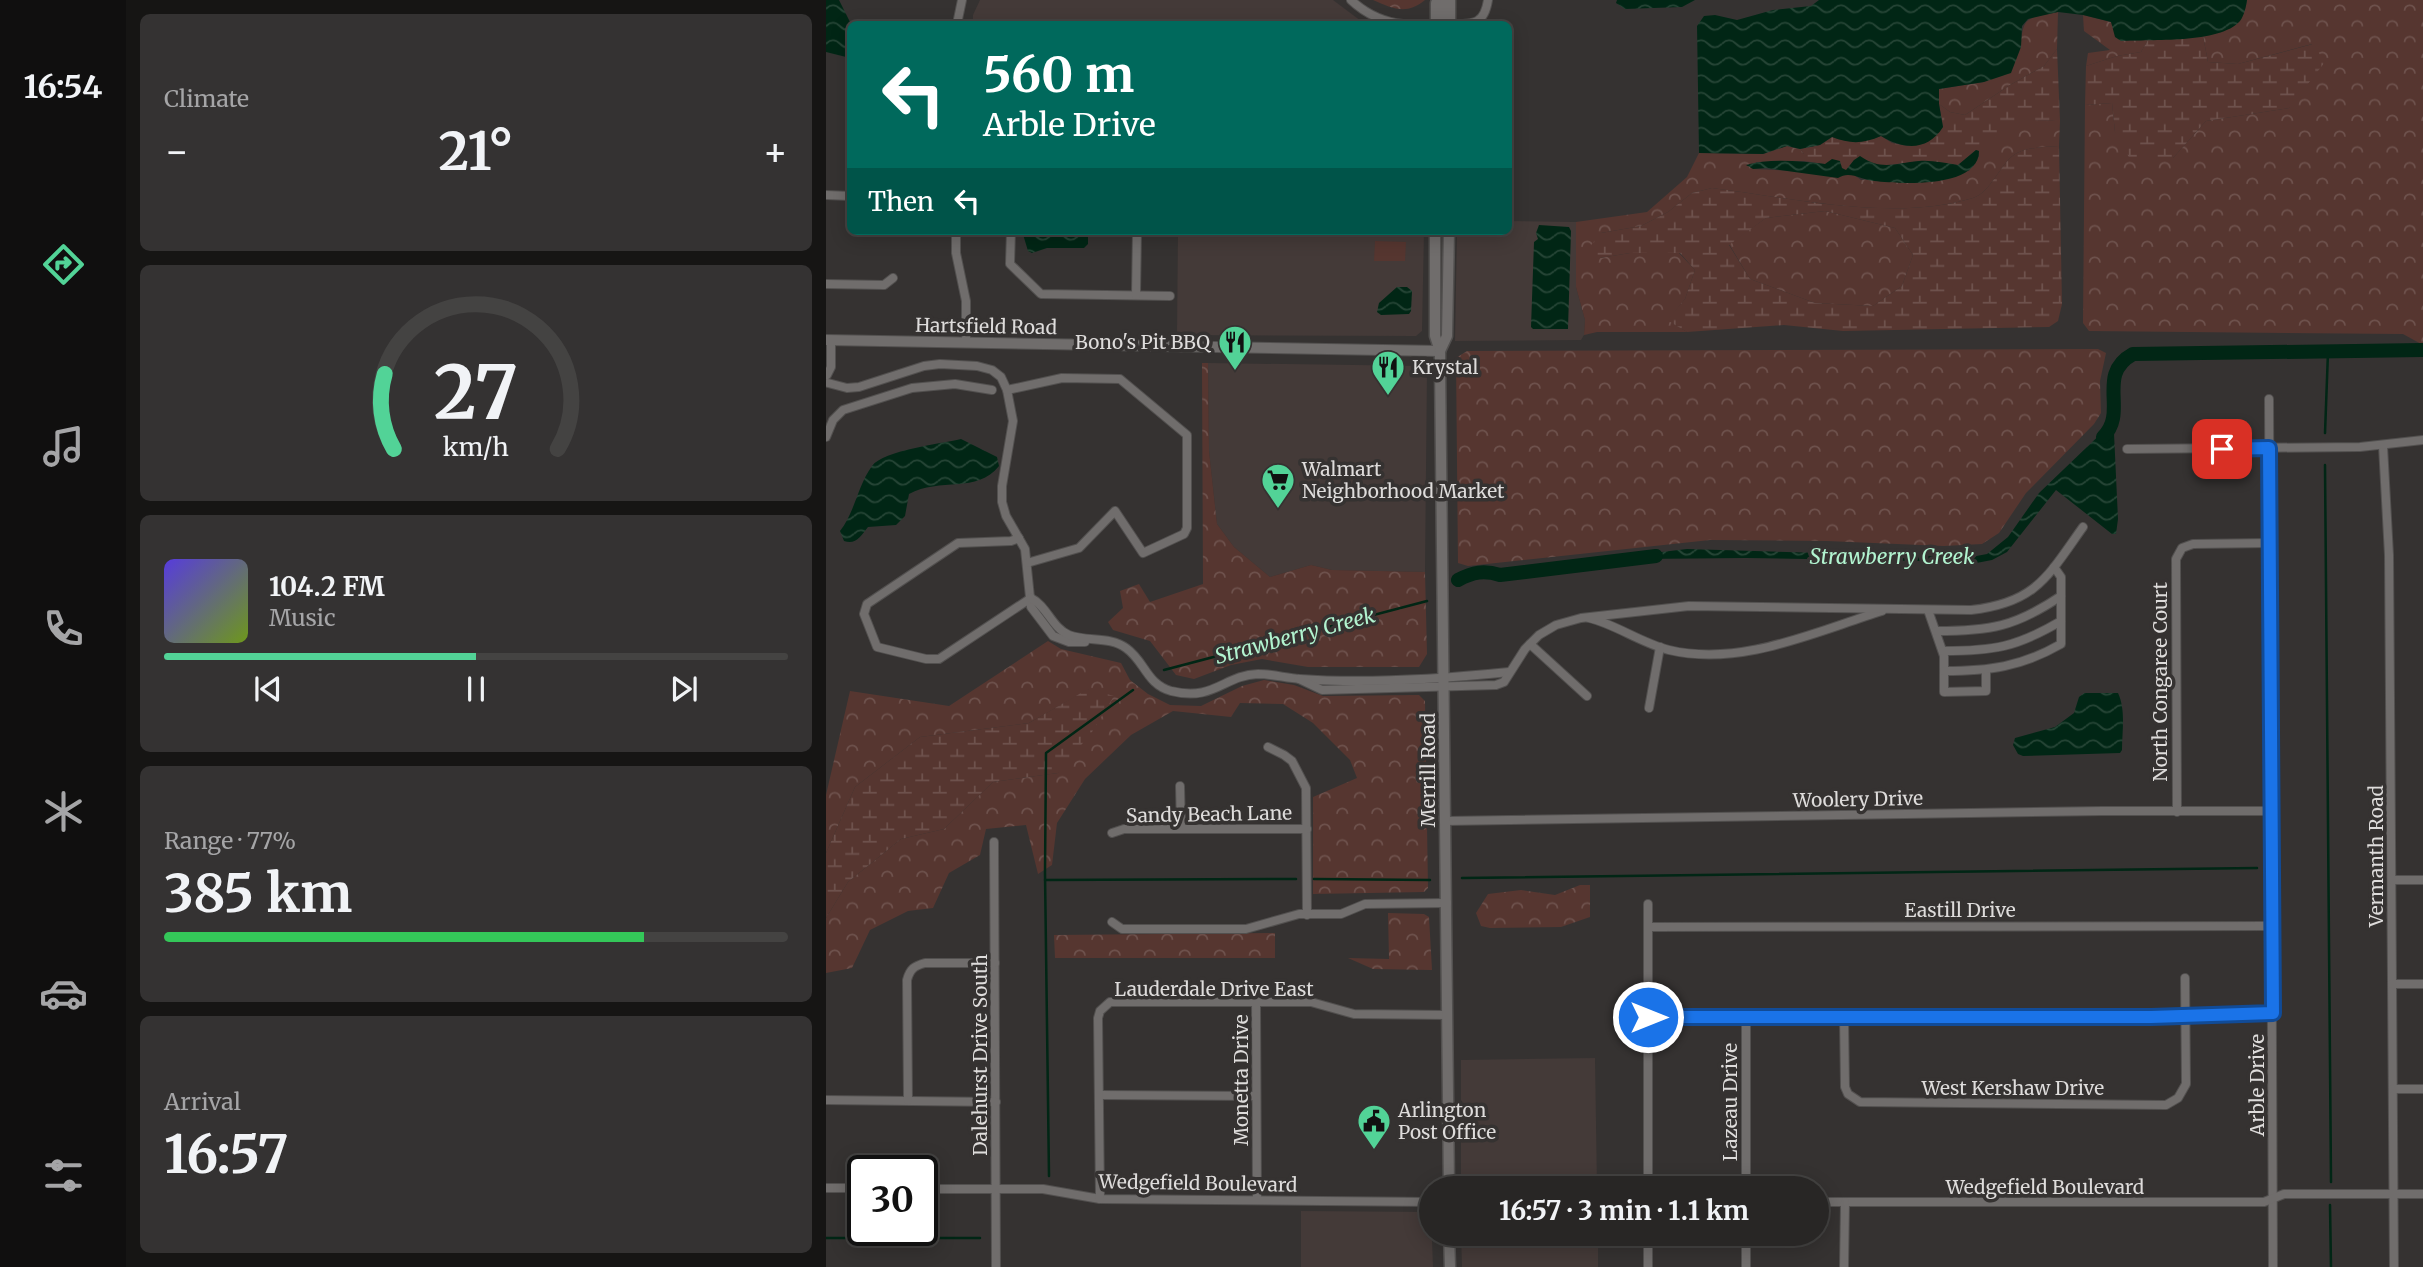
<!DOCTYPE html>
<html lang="en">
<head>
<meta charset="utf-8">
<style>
	body { margin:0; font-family:Merriweather,serif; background:#343232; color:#f1f3f6; height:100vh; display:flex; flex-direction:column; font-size:26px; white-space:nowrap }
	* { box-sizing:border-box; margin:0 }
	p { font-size:23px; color:#a5a5a7 }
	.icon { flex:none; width:38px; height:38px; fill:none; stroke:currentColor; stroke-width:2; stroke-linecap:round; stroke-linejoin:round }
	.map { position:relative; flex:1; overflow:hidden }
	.panel { display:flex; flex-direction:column; gap:14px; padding:14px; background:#161514; width:700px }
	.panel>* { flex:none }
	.hud { position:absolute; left:21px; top:21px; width:665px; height:214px; border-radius:10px; box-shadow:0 4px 18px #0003,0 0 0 2px #444342; background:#00695c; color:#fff; overflow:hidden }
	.speed { position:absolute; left:21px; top:1155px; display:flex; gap:14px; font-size:35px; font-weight:700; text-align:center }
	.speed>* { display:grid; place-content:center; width:91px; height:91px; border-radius:50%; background:#282625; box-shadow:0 4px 18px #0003,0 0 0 2px #444342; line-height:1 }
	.speed .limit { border:4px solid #111; border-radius:10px; background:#fff; color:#111 }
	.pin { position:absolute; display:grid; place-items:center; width:60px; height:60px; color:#fff; margin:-30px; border-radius:14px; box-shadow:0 4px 10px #0006 }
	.me { position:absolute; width:77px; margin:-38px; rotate:90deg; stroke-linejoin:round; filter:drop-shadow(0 0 5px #0008) }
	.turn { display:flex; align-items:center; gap:24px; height:147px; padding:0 21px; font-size:32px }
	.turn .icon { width:91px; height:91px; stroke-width:2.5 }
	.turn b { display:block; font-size:49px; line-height:60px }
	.then { display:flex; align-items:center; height:66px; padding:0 21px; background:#0003; gap:14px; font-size:26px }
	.big { font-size:52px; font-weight:700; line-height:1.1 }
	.panel .widget { flex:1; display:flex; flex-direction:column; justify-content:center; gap:10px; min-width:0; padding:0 24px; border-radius:10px; background:#343232 }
	.panel .dial { align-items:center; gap:0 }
	.dial svg { height:182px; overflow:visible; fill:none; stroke:#444342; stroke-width:7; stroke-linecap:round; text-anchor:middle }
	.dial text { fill:#f1f3f6; stroke:none }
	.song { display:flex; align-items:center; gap:21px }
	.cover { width:84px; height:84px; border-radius:10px; background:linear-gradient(135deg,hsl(250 70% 55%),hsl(80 70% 35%)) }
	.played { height:7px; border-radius:4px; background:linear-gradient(90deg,#52d397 50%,#444342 50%) }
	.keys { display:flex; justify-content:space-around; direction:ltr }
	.heat { display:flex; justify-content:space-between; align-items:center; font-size:38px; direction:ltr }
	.charge { height:10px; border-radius:5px; background:linear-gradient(90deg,#34c759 77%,#444342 0) }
	.trip { position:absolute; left:593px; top:1176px; width:410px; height:70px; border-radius:35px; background:#282625; box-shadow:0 4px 18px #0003,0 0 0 2px #444342; font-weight:700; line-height:70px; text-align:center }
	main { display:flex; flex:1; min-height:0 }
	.tabs { display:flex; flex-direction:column; width:126px; justify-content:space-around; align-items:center; background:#100f0f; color:#a5a5a7 }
	.tabs .icon { width:49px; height:49px }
	.tabs .current { color:#52d397 }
	.tabs b { font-size:32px; color:#f1f3f6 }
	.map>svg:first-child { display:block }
	.built { fill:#443a38 }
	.forest { fill:url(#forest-crowns) }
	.wetland { fill:url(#wetland-marsh); fill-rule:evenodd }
	.garden { fill:#563630 }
	.water { fill:url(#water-waves) }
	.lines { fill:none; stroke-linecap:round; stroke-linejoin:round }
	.stream { stroke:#012615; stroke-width:2.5 }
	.river { stroke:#012615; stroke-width:14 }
	.minor-casing { stroke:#52504f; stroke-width:10 }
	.tertiary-casing { stroke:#52504f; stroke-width:12 }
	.secondary-casing { stroke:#52504f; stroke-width:13 }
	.minor { stroke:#706d6c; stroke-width:8 }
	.tertiary { stroke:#706d6c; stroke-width:10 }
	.secondary { stroke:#706d6c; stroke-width:10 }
	.route-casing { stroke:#114b97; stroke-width:18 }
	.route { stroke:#1a73e8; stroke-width:12 }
	.labels { text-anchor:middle; stroke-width:7; stroke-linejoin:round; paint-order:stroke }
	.street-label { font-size:19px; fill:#dedcdb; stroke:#353231 }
	.poi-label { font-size:19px; fill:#dedcdb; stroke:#353231; text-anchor:start }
	.water-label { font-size:21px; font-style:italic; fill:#b2f4d0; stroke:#353231 }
</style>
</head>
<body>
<main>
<nav class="tabs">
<b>16:54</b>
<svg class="icon current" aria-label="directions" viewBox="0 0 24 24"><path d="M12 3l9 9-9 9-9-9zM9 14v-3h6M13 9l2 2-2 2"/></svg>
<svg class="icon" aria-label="music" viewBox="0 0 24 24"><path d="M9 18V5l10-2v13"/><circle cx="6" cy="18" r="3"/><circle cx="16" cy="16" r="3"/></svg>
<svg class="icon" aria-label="phone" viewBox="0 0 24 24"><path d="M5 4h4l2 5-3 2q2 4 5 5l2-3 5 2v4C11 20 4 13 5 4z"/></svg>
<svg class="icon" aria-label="climate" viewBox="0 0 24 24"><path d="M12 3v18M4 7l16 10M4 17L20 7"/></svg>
<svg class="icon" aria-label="car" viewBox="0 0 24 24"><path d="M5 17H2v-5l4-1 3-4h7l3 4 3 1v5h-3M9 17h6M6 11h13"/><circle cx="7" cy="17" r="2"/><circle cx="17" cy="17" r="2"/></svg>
<svg class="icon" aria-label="filters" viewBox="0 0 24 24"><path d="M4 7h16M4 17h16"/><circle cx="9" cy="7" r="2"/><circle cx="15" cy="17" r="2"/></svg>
</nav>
<section class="panel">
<div class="widget"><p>Climate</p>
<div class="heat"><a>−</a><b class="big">21°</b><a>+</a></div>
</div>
<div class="widget dial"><svg viewBox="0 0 100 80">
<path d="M14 69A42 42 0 1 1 86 69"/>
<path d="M14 69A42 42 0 0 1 10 36" stroke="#52d397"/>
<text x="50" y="56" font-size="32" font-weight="700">27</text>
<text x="50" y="72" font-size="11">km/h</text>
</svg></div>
<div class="widget">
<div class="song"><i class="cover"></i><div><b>104.2 FM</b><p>Music</p></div></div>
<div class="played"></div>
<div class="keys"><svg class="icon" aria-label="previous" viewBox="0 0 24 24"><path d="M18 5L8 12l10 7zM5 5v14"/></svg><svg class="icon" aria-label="pause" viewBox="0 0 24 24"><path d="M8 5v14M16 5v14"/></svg><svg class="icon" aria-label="next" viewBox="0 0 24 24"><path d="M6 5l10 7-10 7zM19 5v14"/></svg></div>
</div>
<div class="widget"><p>Range · 77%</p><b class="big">385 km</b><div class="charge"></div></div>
<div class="widget"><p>Arrival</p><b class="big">16:57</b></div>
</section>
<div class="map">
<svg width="1597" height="1267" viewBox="0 0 1597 1267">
	<defs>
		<pattern id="forest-crowns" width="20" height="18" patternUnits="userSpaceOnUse" patternTransform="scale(1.75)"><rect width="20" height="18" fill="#563630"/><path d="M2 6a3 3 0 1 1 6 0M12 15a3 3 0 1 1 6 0" fill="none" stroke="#6e524d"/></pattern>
		<pattern id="wetland-marsh" width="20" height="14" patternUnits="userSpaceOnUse" patternTransform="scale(1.75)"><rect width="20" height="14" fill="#563630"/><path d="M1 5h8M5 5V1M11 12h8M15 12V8" fill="none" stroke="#6e524d"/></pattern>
		<pattern id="water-waves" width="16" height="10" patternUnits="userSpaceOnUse" patternTransform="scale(1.75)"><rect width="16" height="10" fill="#012615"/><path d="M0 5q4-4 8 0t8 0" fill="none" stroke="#264536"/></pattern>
	</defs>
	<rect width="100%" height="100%" fill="#353231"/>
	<g class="built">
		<polygon points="154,0 507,0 539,24 147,24 147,15"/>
		<polygon points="683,221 750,222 750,287 759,320 758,335 755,340 629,341 631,231 682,231"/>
		<polygon points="352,231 598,231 596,331 590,336 351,335"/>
		<polygon points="382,363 596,366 601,370 599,572 506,570 485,565 444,577 408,547 391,524 383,451"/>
		<polygon points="769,1058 771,1188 635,1188 635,1060"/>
		<polygon points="475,1211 605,1212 607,1267 475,1267"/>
		<polygon points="635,1234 772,1234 772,1267 636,1267"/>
	</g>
	<g class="forest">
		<path d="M547 0H599C581 15 567 9 547 0Z"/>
		<path d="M1421 0H1597V345L1577 334 1263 331 1257 323 1259 105 1286 103 1289 132 1347 158 1380 121 1463 108 1486 44 1412 64 1382 62 1377 36C1399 31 1418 26 1421 0Z"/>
		<path d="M1232 12 1231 49 1218 66 1184 85 1139 115 1124 112 1113 104V89L1158 82 1195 47C1196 15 1203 18 1232 12Z"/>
		<polygon points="1257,15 1285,22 1295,41 1322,40 1315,52 1291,56 1260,66 1262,53 1284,50 1258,31"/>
		<path d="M1201 120 1234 121 1233 146C1220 147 1203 147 1191 153 1175 161 1166 192 1147 198 1068 222 966 198 886 188L866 193 842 212 815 226 775 233 774 258 804 253H853L869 270 859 299 842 320 861 332H771L758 335 759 320 750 287V222L821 212 861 177 873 153 937 154 961 146 974 149 978 154V161L930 162 927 169 1027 174 1035 180 1143 171 1163 142 1180 126Z"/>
		<polygon points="999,211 1069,228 1087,255 1076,286 1047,306 989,303 924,279 903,244 940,218"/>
		<polygon points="1272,349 1280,353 1274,381 1275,413 1268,424 1200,493 1173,533 1156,544 1118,546 1001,541 884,540 642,566 632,563 630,358 641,351"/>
		<polygon points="376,363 382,363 383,451 391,524 408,547 444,577 485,565 506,570 599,572 601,654 593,667 482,667 436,659 405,665 368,679 350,675 324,641 287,630 282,622 297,608 294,591 313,584 324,602 377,584"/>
		<polygon points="222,641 235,649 295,663 304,680 322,694 344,705 375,706 416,686 438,680 468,685 497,696 593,695 599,701 602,888 598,892 487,894 487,797 531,778 524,760 487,723 457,704 414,703 405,717 347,711 305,735 259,779 231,823 226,865 212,874 200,825 160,829 154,855 123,873 107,908 82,911 44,930 26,968 0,973 0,918 22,882 75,839 118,829 167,782 232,773 263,689 203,723 94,737 29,787 0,853 0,795 24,691 123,706"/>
		<polygon points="754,885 764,885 764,917 735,927 664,928 655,926 650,913 662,894 695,890 729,895"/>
		<polygon points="562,913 598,914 603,917 606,970 547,969 522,958 563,959"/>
		<polygon points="449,933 449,958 229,958 228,935"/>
	</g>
	<g class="wetland">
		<polygon points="1377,36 1382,62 1412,64 1487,44 1499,62 1463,108 1380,121 1347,158 1305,161 1289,132 1286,103 1259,105 1260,66 1291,56 1315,52 1322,40"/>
		<path d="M1231 49 1234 121C1190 120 1178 120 1153 159V151L1150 150 1132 165 1094 161 1056 166 1028 160 1020 171 999 164 978 161V154L974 149 994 145 1006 137C1023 143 1038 143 1055 136L1066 143 1081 146 1117 127 1113 104 1124 112 1139 115 1184 85 1218 66Z"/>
		<path d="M1233 146 1236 304 1232 321 1223 327 1017 331 958 325 861 332 841 320 859 299 869 270 854 253H804L774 258 761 250 775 233 815 226 842 212 866 193 886 188C966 198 1069 222 1147 198 1166 192 1175 161 1191 153 1203 147 1220 147 1233 146ZM999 211 1069 228 1087 255 1076 286 1047 306 989 303 924 279 903 245 940 218Z"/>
		<polygon points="262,689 288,696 266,732 232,773 167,782 118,829 75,839 22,882 0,918 0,853 29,787 94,737 203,723"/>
	</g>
	<polygon class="garden" points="549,241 580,242 579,261 548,261"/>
	<g class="water">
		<polygon points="0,0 13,0 25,24 24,58 0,52"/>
		<polygon points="791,0 869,0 856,7 799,9 790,3"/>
		<path d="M993 0H1421C1420 7 1418 16 1414 21 1394 44 1324 39 1295 41L1289 37 1285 22 1257 15 1232 12 1202 19 1196 26 1195 47 1185 73 1158 82 1113 89V104L1117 127C1102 151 1078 150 1055 136 1037 144 1024 144 1006 137L994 145 974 149 961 146 937 154 873 153 871 26 878 16 889 15 911 20 947 10 985 6Z"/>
		<path d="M1150 150 1153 151C1153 189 1073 184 1048 181 1035 180 1024 170 1012 178L940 168 927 169 920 165C944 158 974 161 999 164L1006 159 1014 161 1016 168 1020 170 1028 160 1034 156C1055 171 1070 163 1093 161 1106 160 1119 163 1132 165Z"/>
		<polygon points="713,225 743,227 745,231 742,329 707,329 705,327 708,242 712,239 710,233"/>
		<polygon points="196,231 262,231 262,244 258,248 221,248 206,253 202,251"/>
		<polygon points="571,287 581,287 586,291 585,311 583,314 555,315 551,312 553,303"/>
		<polygon points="1286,423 1288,433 1292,519 1290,534 1286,534 1230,490 1181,552 1166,560 1140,565 1093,561 920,558 813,559 827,553 861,549 1097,556 1145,557 1161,554 1182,537 1213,493"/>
		<path d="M135 439 171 457 173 466C151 494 114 477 83 494L79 516 70 525 42 527C35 536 30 545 18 541L14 531C29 512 32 485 46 466 58 450 114 444 135 439Z"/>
		<path d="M1258 693H1292C1300 710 1296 731 1296 750L1294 753 1197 756 1192 754 1187 745 1189 738 1229 727 1248 713 1253 697Z"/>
	</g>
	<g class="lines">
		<g class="stream">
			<polyline points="1499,433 1502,352"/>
			<polyline points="1499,465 1505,1182"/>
			<polyline points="338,670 601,601"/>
			<polyline points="636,878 1431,868"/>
			<polyline points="488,879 604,880"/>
			<polyline points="219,880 470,879"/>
			<polyline points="223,1176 219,873 220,753 307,690"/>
			<polyline points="1504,1205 1505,1267"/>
			<polyline points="0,1238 154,1238"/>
		</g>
		<g class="river">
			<path d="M1277 437C1303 412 1269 375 1307 354L1597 350"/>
			<path d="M632 580C647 572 658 570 674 575L830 556"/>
		</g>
		<defs>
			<g id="minor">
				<path d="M525 0C540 14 557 22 577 24"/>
				<polyline points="131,24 136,0"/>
				<path d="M624 24C646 24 658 26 662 0"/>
				<polyline points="0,195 24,196"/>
				<polyline points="130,231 130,253 140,301 140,343"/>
				<polyline points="185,231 184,264 215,294 344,296"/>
				<polyline points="0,284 58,285 67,278"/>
				<polyline points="310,295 311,231"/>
				<polyline points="1,375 5,367 5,341"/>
				<polyline points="2,383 21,388 33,387 98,366 114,364 151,366 166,370 175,377 181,390 187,421 176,486 176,502 180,516 199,549 205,607 227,636 243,642 259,642"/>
				<polyline points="181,390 236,378 294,379 361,435 361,528 358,534 317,553 289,511 253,548 201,563"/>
				<polyline points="1443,399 1447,1267"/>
				<polyline points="0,437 7,420 17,410 86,388 129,384 166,390"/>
				<polyline points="1557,446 1563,555 1568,1267"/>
				<polyline points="1301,449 1534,447 1597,440"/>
				<polyline points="193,538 185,541 132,543 41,604 38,614 51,647 100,659 113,659 205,598"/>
				<path d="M205 598C221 606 226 628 243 635 261 642 284 636 300 648 319 661 320 684 345 691 388 702 398 675 432 674 446 674 460 678 474 679 543 684 614 679 683 672"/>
				<polyline points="1102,610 1118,656 1118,692 1160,691 1160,671"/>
				<path d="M763 618C789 624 815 643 843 650 915 667 988 632 1056 611"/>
				<path d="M1110 631C1164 631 1189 627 1235 596"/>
				<polyline points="704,644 761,696"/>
				<path d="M1117 651C1168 651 1191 647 1235 621"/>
				<path d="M1118 671C1163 671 1195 667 1235 644V577L1228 567"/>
				<path d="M473 679 496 690 670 685 678 682 699 649 713 635 730 625 755 618 863 606 1145 610C1210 603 1222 576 1257 527"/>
				<polyline points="823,708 834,647"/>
				<polyline points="442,747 458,755 466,761 480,788 481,915"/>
				<polyline points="354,786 355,828"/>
				<polyline points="1351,812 1350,559 1356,548 1367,544 1443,543"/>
				<polyline points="619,821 1277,811 1445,811"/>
				<polyline points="286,833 298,829 481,829"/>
				<polyline points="168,842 170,1267"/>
				<polyline points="1566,880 1597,880"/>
				<polyline points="286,922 296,929 420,929 473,914 515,914 539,904 621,903"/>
				<polyline points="822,927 1446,926"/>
				<polyline points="1566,984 1597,984"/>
				<polyline points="430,1002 431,1200"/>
				<polyline points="822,1017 1350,1017 1446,1013"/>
				<polyline points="1018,1017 1019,1087 1022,1094 1034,1102 1340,1105 1352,1098 1360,1084 1359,978"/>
				<polyline points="1567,1089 1597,1089"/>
				<polyline points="273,1095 430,1096"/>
				<polyline points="0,1100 170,1102"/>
				<path d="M82 1100 81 980C84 969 88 966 99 963H169"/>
				<polyline points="0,1188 37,1188"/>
				<polyline points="822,1188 822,904"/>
				<polyline points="920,1188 920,1017"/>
				<polyline points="96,1189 217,1189 274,1199 606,1202"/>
				<polyline points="274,1199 272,1018 274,1011 284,1002 485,1002 528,1014 622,1015"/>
				<polyline points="990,1202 1438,1202 1458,1194 1597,1194"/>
				<polyline points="822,1267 822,1234"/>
				<polyline points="920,1267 920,1234"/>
				<polyline points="1018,1267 1019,1202"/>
			</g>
			<polyline id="tertiary" points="0,340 614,351"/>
			<g id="secondary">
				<polyline points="616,0 617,15 624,24"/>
				<polyline points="610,24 610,3"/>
				<polyline points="624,24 624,0"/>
				<polyline points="609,231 609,336 614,351 614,365 623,1188"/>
				<polyline points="614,351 621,336 623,231"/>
				<polyline points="623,1234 624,1267"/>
			</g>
		</defs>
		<use href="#minor" class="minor-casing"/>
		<use href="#tertiary" class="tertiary-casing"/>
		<use href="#secondary" class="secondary-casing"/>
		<use href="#minor" class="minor"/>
		<use href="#tertiary" class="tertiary"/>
		<use href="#secondary" class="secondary"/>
	</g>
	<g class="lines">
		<defs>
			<polyline id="route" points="822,1017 1325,1017 1447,1013 1443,448 1396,449"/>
		</defs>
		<use href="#route" class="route-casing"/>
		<use href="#route" class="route"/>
	</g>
	<defs>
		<symbol id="restaurant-pin" viewBox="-11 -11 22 30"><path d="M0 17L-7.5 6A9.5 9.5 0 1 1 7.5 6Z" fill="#52d397" stroke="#353231"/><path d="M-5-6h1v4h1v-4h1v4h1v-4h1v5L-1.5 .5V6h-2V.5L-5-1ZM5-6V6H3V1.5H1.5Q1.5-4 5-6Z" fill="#111"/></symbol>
		<symbol id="supermarket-pin" viewBox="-11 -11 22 30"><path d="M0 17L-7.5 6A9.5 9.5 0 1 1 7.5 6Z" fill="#52d397" stroke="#353231"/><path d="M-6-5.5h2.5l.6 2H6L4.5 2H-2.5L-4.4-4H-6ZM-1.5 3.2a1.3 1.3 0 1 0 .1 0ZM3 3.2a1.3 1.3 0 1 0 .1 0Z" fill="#111"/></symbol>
		<symbol id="civic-pin" viewBox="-11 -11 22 30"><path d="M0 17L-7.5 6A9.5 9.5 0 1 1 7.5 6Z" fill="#52d397" stroke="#353231"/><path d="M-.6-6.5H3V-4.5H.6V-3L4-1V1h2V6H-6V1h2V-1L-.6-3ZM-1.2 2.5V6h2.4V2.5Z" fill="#111"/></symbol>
	</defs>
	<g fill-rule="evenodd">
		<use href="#restaurant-pin" x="390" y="323" width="38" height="52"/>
		<use href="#restaurant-pin" x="543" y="348" width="38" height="52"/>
		<use href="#supermarket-pin" x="433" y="461" width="38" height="52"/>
		<use href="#civic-pin" x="529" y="1102" width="38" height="52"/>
	</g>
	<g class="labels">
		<g class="street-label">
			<text transform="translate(160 326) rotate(1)" y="7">Hartsfield Road</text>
			<text transform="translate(1334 682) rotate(-90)" y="7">North Congaree Court</text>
			<text transform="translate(602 770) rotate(-90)" y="7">Merrill Road</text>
			<text transform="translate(1032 799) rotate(-1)" y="7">Woolery Drive</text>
			<text transform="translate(383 814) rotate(-1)" y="7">Sandy Beach Lane</text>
			<text transform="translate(1550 856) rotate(-90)" y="7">Vermanth Road</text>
			<text x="1134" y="917">Eastill Drive</text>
			<text x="388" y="996">Lauderdale Drive East</text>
			<text transform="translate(154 1055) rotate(-90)" y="7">Dalehurst Drive South</text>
			<text transform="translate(415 1080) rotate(-90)" y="7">Monetta Drive</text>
			<text transform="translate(1431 1085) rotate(-90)" y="7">Arble Drive</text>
			<text x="1187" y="1095">West Kershaw Drive</text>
			<text transform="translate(904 1102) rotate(-90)" y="7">Lazeau Drive</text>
			<text transform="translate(372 1183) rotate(1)" y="7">Wedgefield Boulevard</text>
			<text x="1219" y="1194">Wedgefield Boulevard</text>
		</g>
		<g class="poi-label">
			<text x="384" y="349" text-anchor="end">Bono's Pit BBQ</text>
			<text x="586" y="374">Krystal</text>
			<text x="476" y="476">Walmart<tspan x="476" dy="22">Neighborhood Market</tspan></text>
			<text x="572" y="1117">Arlington<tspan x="572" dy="22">Post Office</tspan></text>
		</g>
		<g class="water-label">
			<text x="1066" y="564">Strawberry Creek</text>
			<text transform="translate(469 636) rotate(-15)" y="7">Strawberry Creek</text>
		</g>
	</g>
</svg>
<div class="speed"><div class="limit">30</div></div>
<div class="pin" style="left:1396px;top:449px;background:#d93025"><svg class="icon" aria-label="arrive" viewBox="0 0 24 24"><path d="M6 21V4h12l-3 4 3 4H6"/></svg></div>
<svg class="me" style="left:822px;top:1017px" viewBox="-20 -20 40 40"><circle r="17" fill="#1a73e8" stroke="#fff" stroke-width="3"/><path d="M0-11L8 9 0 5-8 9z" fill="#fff"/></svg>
<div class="trip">16:57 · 3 min · 1.1 km</div>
<div class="hud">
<div class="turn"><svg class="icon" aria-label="left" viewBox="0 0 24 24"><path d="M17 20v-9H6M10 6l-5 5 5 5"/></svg><div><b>560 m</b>Arble Drive</div></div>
<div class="then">Then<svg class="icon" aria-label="left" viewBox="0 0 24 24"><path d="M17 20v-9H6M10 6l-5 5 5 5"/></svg></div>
</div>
</div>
</main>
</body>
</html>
